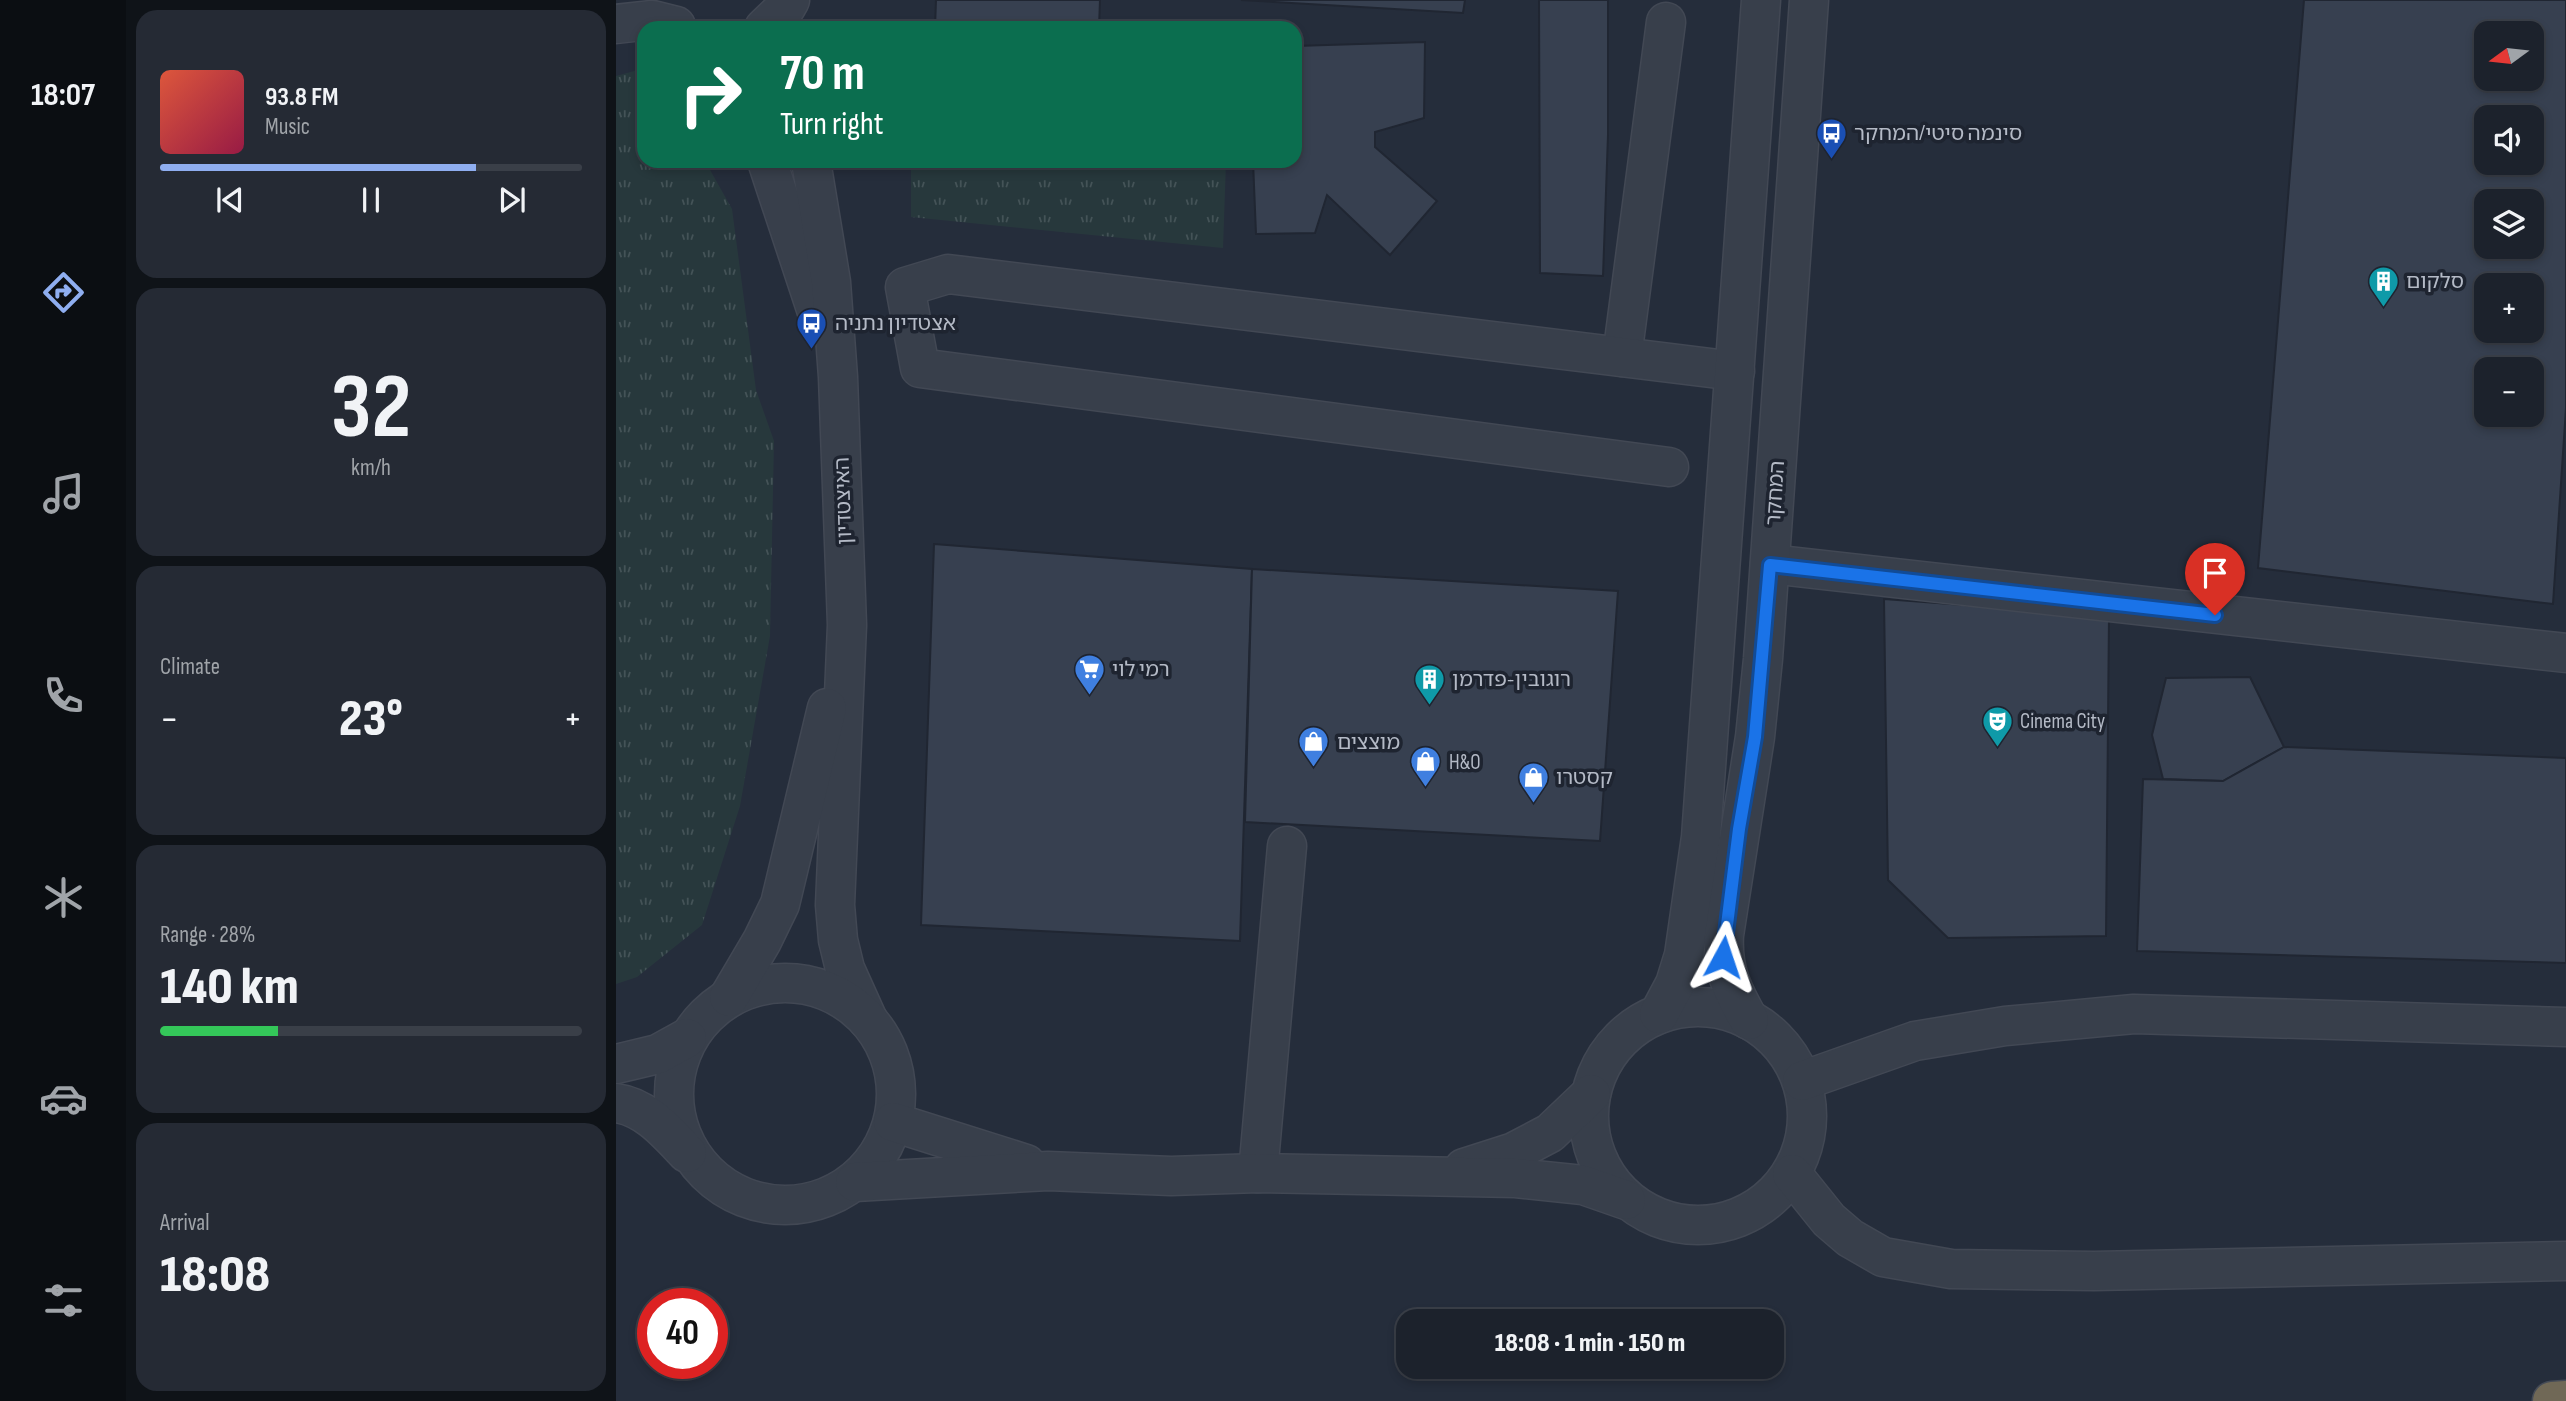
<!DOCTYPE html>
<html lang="en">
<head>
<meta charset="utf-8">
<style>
	body { margin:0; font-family:"Sofia Sans Condensed","Noto Sans Hebrew",sans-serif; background:#252a34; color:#f1f3f6; height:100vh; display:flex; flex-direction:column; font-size:26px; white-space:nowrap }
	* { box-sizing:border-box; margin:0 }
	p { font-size:23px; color:#a0a4a9 }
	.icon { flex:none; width:38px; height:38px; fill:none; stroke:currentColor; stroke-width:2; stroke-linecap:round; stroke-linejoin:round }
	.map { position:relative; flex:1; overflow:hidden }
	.details { display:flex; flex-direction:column; gap:10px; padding:10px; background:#0f1318; width:490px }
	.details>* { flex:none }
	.banner { position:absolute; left:21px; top:21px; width:665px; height:147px; border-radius:21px; box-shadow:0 4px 10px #0003,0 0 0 2px #3a3f48; background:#0b6e4f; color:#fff; overflow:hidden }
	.needle { width:46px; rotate:255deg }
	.tools { position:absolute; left:1858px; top:21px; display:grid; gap:14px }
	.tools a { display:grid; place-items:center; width:70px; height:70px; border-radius:14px; background:#1c222c; box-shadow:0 4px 10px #0003,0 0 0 2px #3a3f48; font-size:35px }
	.speed { position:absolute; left:21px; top:1288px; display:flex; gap:14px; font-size:35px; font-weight:700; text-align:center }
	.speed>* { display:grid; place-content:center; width:91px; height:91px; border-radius:50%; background:#1c222c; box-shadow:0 4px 10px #0003,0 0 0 2px #3a3f48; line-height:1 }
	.speed .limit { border:10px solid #d22; background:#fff; color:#111 }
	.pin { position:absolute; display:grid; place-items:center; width:60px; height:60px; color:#fff; margin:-72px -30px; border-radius:50% 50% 50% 0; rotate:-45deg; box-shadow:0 0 7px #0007 }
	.pin .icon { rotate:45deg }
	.me { position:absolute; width:77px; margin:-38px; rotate:5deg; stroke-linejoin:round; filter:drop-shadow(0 0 5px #0008) }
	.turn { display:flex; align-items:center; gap:24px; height:147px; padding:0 28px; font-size:32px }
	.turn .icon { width:91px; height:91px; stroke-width:2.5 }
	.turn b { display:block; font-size:49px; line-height:60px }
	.big { font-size:52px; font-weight:800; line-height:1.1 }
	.details .tile { flex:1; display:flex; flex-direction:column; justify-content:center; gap:10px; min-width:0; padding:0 24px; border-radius:21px; background:#252a34 }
	.details .dial { align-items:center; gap:0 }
	.dial b { font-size:91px; line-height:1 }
	.song { display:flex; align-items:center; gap:21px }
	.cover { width:84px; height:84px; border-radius:10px; background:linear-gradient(135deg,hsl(10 70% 55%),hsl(340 70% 35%)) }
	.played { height:7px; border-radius:4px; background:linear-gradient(90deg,#8faef0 75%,#3a3f48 75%) }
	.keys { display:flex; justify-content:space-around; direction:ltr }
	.heat { display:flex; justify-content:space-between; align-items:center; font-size:38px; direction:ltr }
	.charge { height:10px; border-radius:5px; background:linear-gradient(90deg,#34c759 28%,#3a3f48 0) }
	.trip { position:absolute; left:780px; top:1309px; width:388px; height:70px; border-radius:21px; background:#1c222c; box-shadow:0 4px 10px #0003,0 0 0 2px #3a3f48; font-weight:800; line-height:70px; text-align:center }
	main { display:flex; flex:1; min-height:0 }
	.tabs { display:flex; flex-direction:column; width:126px; justify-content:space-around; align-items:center; background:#0b0e12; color:#a0a4a9 }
	.tabs .icon { width:49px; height:49px }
	.tabs .current { color:#8faef0 }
	.tabs b { font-size:32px; color:#f1f3f6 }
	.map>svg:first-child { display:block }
	.grass { fill:url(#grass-tufts) }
	.building { fill:#374050; stroke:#202632; stroke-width:2; fill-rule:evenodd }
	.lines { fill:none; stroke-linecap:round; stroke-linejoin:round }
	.minor-casing { stroke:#424854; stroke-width:41 }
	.highway-casing { stroke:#444a56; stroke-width:41 }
	.minor { stroke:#383f4b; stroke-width:38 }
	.highway { stroke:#706856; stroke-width:38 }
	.route-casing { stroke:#114b97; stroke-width:18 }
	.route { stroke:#1a73e8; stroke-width:12 }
	.labels { text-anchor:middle; stroke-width:7; stroke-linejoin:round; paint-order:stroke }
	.poi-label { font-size:21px; fill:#b4bac6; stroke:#1e2430; text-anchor:start }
	.street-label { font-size:21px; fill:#b4bac6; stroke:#1e2430 }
</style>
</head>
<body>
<main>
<nav class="tabs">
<b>18:07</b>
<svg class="icon current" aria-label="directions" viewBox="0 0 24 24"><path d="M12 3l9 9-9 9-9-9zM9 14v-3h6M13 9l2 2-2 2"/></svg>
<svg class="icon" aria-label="music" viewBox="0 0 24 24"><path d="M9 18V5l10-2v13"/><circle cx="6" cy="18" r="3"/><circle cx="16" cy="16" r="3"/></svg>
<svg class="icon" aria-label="phone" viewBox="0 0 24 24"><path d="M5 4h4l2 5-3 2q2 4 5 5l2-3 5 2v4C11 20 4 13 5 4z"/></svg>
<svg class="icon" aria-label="climate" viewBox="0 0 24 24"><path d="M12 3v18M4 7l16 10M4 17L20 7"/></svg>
<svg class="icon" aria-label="car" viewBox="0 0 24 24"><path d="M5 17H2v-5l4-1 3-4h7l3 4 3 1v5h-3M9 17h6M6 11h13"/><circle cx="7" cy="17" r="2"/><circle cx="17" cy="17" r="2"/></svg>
<svg class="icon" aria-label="filters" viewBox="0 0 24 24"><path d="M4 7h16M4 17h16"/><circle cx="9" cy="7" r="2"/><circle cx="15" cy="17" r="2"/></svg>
</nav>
<section class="details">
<div class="tile">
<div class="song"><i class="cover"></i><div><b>93.8 FM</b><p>Music</p></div></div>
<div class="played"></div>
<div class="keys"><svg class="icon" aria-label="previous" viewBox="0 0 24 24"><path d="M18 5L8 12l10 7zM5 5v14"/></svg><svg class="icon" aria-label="pause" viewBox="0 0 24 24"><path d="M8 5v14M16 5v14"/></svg><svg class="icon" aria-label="next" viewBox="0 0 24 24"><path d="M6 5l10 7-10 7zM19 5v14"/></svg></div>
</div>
<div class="tile dial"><b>32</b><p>km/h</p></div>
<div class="tile"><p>Climate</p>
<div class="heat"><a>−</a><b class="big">23°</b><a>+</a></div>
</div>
<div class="tile"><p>Range · 28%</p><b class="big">140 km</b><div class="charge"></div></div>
<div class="tile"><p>Arrival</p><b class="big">18:08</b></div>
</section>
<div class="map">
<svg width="1950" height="1401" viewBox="0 0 1950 1401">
	<defs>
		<pattern id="grass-tufts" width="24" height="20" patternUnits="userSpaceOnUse" patternTransform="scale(1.75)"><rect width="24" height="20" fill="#27383c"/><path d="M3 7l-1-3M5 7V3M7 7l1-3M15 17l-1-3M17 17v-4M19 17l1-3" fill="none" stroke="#445357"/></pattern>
	</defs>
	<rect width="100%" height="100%" fill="#252d3b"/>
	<g class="grass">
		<polygon points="22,70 28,76 28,161 89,161 116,209 140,390 158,441 154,636 124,806 86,925 21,977 0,984 0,76"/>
		<polygon points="295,161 610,161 607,248 295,217"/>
	</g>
	<g class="building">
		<polygon points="320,0 484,0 483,28 319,28"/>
		<polygon points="625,0 849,0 847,13"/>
		<polygon points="923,0 992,0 992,135 987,276 924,273"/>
		<path d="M1688 0H1950V408L1937 604 1642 568ZM1871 33H1916V79H1871ZM1871 117H1916V163H1871ZM1871 201H1916V247H1871ZM1871 285H1916V331H1871ZM1871 369H1916V415H1871Z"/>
		<polygon points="809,42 808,118 759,132 759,147 821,201 774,255 711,195 699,233 640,234 637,161 679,161 679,46"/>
		<polygon points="318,544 636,569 624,941 305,925"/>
		<polygon points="636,569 1002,591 984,841 629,822"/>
		<polygon points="1268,599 1493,616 1490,936 1332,938 1272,880"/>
		<polygon points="1634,677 1668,747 1607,781 1547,779 1536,735 1550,678"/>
		<polygon points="1668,747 1950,758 1950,963 1521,951 1527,779 1607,781"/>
	</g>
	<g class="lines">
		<defs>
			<g id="minor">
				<polyline points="0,24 36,20 60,26"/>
				<polyline points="148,28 170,7 174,0"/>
				<polyline points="151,161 202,315"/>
				<polyline points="195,161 215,282 222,377 231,625 219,905 222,940 229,969 252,1020"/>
				<polyline points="1006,357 1050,22"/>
				<polyline points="1053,467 304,368 289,287 332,274 1119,371"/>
				<polyline points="1154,564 1950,653"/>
				<circle cx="169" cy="1094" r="111"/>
				<polyline points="113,997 146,941 164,904 211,708"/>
				<circle cx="1082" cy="1116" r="109"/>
				<polyline points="1043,1014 1059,984 1068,955 1085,837 1145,0"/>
				<path d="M1133 1020C1116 990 1106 970 1108 935L1139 737 1147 659 1193 0"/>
				<polyline points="0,1064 42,1054 71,1038"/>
				<polyline points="1186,1081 1299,1041 1389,1026 1518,1014 1950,1027"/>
				<path d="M0 1103C30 1107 51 1132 71 1153"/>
				<polyline points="277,1122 410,1164"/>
				<polyline points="848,1168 898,1152 934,1133 975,1094"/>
				<polyline points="642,1173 671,846"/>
				<polyline points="1176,1174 1213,1220 1234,1238 1267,1257 1335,1269 1478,1271 1950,1261"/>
				<polyline points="239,1182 432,1171 555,1176 642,1173 900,1178 967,1185 1010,1200"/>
			</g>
			<polyline id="highway" points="1936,1401 1950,1400"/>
		</defs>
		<use href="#minor" class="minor-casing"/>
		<use href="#highway" class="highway-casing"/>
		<use href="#minor" class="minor"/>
		<use href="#highway" class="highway"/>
	</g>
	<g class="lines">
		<defs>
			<polyline id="route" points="1107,957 1123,829 1139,737 1154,565 1599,615"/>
		</defs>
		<use href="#route" class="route-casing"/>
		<use href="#route" class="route"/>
	</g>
	<defs>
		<symbol id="bus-pin" viewBox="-11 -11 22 30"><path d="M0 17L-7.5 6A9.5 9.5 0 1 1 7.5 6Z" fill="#1a4fb4" stroke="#1e2430"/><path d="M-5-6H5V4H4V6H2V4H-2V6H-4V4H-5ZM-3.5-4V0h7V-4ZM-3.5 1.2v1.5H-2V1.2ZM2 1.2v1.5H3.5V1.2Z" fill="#fff"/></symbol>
		<symbol id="building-pin" viewBox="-11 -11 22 30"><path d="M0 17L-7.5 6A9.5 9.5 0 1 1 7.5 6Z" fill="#0f9aa8" stroke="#1e2430"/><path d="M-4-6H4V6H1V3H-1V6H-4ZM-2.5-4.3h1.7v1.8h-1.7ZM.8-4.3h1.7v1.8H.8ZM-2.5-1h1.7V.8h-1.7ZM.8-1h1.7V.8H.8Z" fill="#fff"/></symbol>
		<symbol id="supermarket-pin" viewBox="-11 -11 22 30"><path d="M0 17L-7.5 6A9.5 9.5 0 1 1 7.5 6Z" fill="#3f7fe0" stroke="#1e2430"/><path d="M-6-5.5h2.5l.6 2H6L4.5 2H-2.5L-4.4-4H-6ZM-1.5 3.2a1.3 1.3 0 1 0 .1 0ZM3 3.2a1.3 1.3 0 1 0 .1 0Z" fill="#fff"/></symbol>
		<symbol id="theatre-pin" viewBox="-11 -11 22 30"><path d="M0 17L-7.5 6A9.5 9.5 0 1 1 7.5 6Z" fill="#0f9aa8" stroke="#1e2430"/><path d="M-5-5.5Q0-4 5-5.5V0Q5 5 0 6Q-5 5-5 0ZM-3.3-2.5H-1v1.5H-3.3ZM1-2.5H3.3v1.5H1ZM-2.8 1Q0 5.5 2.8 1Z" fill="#fff"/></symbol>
		<symbol id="shop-pin" viewBox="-11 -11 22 30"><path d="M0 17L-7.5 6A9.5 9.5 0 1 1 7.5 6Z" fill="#3f7fe0" stroke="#1e2430"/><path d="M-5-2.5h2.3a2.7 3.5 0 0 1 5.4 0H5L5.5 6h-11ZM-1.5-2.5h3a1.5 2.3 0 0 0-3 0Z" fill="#fff"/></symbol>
	</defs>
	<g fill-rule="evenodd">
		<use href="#bus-pin" x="1198" y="116" width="35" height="47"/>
		<use href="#building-pin" x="1750" y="264" width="35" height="47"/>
		<use href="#bus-pin" x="178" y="306" width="35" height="47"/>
		<use href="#supermarket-pin" x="456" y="652" width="35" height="47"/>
		<use href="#building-pin" x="796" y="662" width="35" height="47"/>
		<use href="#theatre-pin" x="1364" y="704" width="35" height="47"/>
		<use href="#shop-pin" x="680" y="724" width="35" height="47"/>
		<use href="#shop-pin" x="792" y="744" width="35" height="47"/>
		<use href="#shop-pin" x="900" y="760" width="35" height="47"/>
	</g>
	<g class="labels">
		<g class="poi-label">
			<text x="1238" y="140">סינמה סיטי/המחקר</text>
			<text x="1790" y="288">סלקום</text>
			<text x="219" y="330">אצטדיון נתניה</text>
			<text x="496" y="676">רמי לוי</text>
			<text x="836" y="686">רוגובין-פדרמן</text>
			<text x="1404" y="728">Cinema City</text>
			<text x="721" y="749">מוצצים</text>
			<text x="833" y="769">H&amp;O</text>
			<text x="940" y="784">קסטרו</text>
		</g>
		<g class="street-label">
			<text transform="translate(1159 493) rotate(-86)" y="7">המחקר</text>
			<text transform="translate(227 501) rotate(-92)" y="7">האיצטדיון</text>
		</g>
	</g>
</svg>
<div class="tools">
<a><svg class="needle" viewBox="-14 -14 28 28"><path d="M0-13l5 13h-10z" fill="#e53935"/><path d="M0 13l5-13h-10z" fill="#a0a4a9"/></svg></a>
<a><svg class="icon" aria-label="sound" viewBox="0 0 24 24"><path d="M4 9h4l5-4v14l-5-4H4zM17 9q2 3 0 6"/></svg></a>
<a><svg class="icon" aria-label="layers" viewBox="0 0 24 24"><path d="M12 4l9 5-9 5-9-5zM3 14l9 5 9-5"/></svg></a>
<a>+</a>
<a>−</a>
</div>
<div class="speed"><div class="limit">40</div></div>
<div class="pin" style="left:1599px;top:615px;background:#d93025"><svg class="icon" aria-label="arrive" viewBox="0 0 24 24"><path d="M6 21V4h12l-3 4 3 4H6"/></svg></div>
<svg class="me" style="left:1107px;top:957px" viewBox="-20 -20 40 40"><path d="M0-17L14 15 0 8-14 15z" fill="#1a73e8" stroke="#fff" stroke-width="4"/></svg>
<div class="trip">18:08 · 1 min · 150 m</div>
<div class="banner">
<div class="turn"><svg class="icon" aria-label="right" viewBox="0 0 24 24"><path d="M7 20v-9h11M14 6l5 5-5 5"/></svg><div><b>70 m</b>Turn right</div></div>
</div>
</div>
</main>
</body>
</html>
